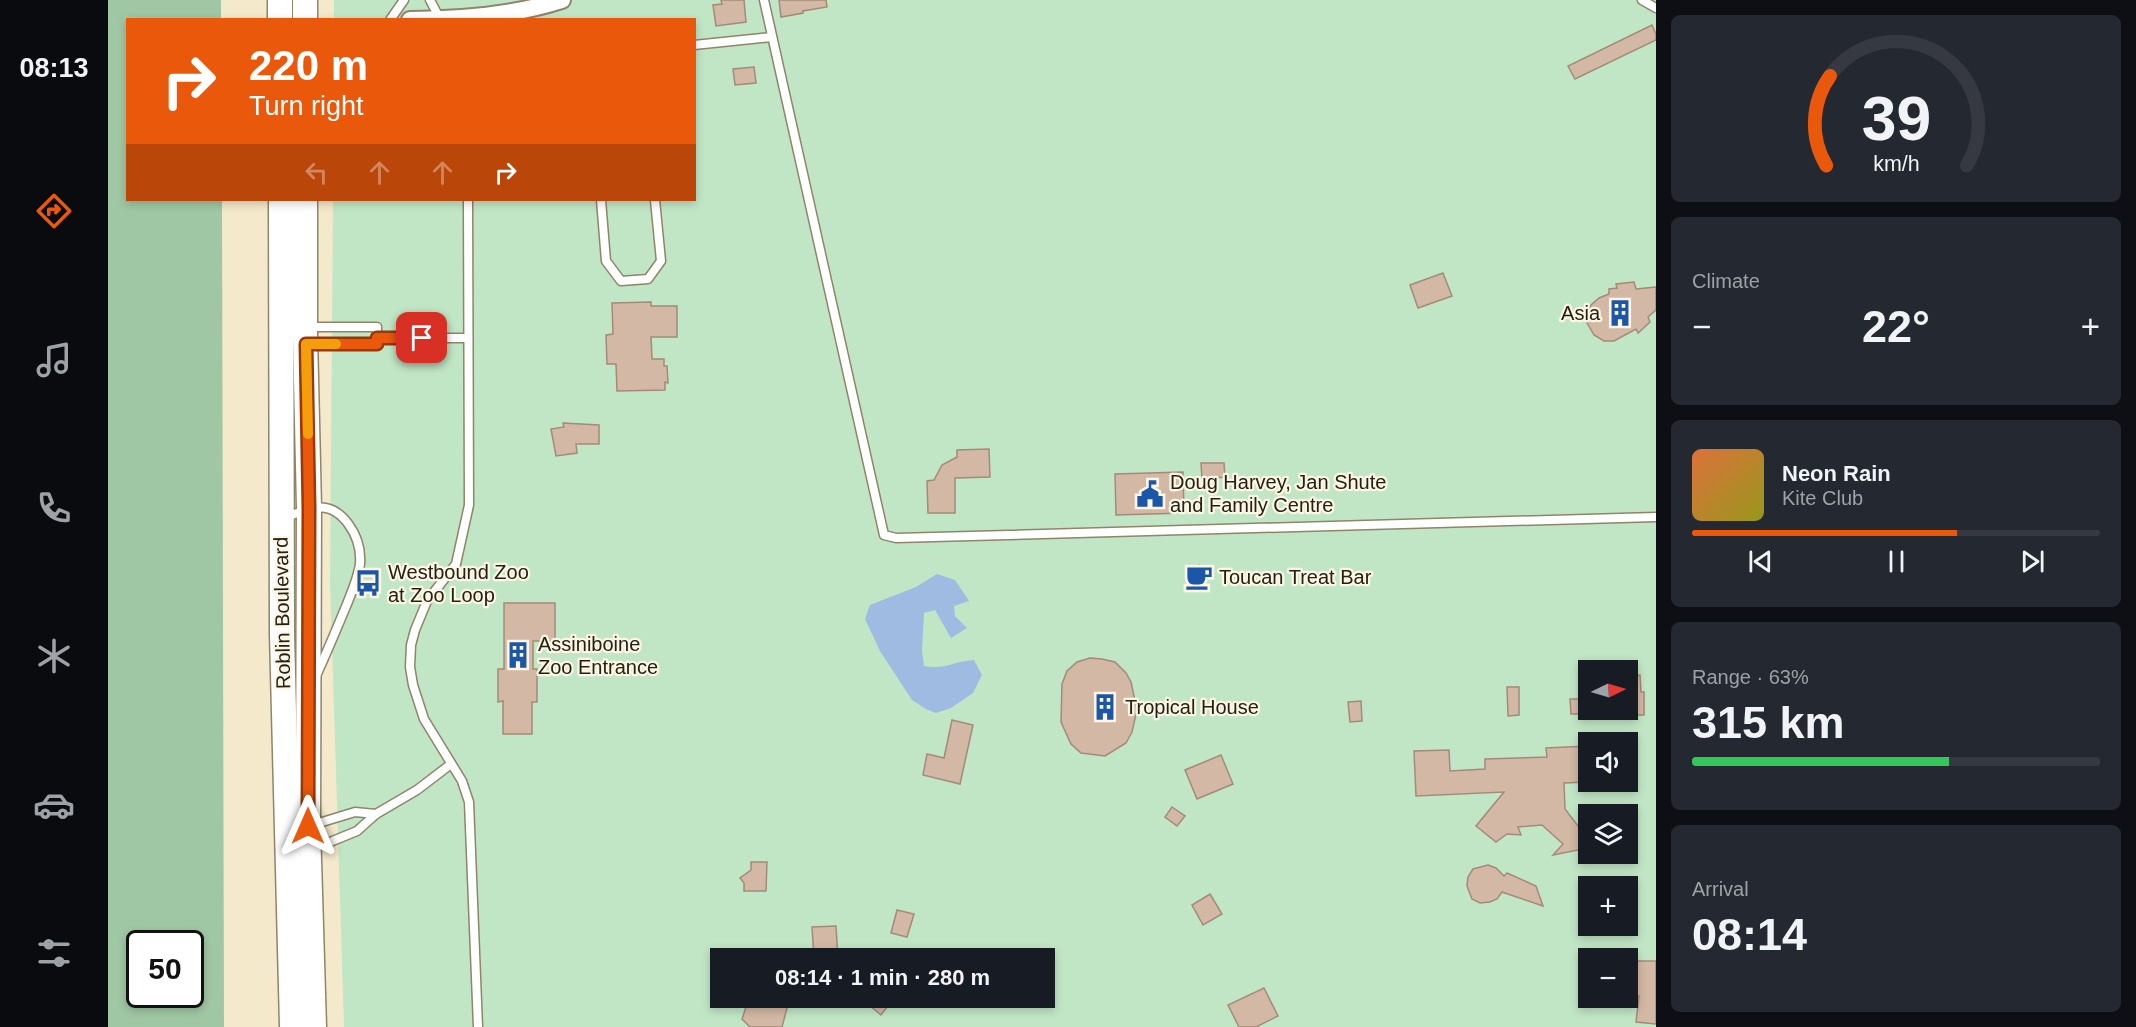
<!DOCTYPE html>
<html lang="en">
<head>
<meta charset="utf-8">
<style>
	body { margin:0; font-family:Arial,sans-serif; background:#242831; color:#f1f3f6; height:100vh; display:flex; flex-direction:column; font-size:22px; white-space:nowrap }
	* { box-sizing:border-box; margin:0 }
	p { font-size:20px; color:#9ea1a6 }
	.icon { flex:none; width:33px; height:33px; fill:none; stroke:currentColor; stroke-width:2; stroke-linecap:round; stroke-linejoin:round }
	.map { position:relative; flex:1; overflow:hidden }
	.panel { display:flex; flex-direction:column; gap:15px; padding:15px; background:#0d0f14; width:480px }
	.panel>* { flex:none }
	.banner { position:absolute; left:18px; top:18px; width:570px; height:183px; border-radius:0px; box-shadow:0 3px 9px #0003; background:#ea580c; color:#fff; overflow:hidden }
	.needle { width:39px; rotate:85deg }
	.buttons { position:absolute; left:1470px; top:660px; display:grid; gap:12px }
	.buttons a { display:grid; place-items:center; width:60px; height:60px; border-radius:0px; background:#171b24; box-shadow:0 3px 9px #0003; font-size:30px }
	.speed { position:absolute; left:18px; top:930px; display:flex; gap:12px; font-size:30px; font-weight:700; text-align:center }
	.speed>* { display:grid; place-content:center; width:78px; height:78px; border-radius:50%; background:#171b24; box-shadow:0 3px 9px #0003; line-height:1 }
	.speed .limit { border:3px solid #111; border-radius:9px; background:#fff; color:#111 }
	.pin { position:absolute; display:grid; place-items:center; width:51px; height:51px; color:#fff; margin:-26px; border-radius:12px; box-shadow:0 3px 9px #0006 }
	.me { position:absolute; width:66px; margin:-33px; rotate:0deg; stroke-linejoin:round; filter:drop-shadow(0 0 4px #0008) }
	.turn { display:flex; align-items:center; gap:21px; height:126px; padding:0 24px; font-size:27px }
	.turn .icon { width:78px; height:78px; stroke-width:2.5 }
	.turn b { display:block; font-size:42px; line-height:51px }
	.lanes { display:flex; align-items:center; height:57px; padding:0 24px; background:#0003; justify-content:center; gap:30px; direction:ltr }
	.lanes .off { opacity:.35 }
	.big { font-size:45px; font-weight:700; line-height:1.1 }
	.panel .card { flex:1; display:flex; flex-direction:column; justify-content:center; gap:9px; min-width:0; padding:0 21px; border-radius:9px; background:#242831 }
	.panel .dial { align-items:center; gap:0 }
	.dial svg { height:156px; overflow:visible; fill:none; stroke:#363941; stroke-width:7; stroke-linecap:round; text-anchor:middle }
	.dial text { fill:#f1f3f6; stroke:none }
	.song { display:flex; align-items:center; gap:18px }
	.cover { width:72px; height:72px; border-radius:9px; background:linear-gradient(135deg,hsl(20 70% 55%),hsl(60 70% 35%)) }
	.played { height:6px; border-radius:3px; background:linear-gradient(90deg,#ea580c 65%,#363941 65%) }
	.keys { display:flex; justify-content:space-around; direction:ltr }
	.heat { display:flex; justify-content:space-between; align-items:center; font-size:33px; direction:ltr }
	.charge { height:9px; border-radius:4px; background:linear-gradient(90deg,#34c759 63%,#363941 0) }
	.trip { position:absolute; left:602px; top:948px; width:345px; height:60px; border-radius:0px; background:#171b24; box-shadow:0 3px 9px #0003; font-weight:700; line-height:60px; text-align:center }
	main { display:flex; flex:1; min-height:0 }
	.tabs { display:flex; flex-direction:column; width:108px; justify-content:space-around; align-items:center; background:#090b0e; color:#9ea1a6 }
	.tabs .icon { width:42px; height:42px }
	.tabs .current { color:#ea580c }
	.tabs b { font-size:27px; color:#f1f3f6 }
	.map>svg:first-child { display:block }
	.green { fill:#c1e6c5; fill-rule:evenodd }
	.forest { fill:#a0c7a4; fill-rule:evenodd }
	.water { fill:#9fbbe2 }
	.building { fill:#d3b8a5; stroke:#a48a78; stroke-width:1.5 }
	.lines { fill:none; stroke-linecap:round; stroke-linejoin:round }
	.lane-casing { stroke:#908469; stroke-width:11 }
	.street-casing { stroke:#908469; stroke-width:20 }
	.secondary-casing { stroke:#908469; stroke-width:27 }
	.lane { stroke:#fff; stroke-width:8 }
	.street { stroke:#fff; stroke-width:16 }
	.secondary { stroke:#fff; stroke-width:24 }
	.route-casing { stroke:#983908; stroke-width:15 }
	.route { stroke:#ea580c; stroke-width:10 }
	.slow { stroke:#f59e0b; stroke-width:10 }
	.labels { text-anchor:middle; stroke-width:4.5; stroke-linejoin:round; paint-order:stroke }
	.poi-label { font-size:20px; fill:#252015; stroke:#fef6e5; text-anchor:start }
	.street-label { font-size:20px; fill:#252015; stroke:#fef6e5 }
</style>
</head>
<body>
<main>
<nav class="tabs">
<b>08:13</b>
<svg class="icon current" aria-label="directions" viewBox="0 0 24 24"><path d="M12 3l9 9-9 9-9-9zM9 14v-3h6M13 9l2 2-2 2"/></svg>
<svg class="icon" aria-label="music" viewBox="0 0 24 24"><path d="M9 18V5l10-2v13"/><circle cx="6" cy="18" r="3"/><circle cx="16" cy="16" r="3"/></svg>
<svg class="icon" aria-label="phone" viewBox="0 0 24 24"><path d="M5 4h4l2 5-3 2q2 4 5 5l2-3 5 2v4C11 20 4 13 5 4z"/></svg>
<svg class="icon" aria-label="climate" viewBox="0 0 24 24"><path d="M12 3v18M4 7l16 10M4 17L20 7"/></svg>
<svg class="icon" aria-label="car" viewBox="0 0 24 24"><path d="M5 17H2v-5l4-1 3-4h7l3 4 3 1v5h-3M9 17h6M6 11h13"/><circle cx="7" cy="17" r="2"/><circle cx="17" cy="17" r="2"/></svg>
<svg class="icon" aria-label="filters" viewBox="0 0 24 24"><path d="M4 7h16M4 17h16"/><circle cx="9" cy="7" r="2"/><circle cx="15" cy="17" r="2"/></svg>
</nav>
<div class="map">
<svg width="1548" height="1027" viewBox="0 0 1548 1027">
	<rect width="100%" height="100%" fill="#f5e9cb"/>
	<path class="green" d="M226 0H1548V1027H236L222 581 225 200H586V20L226 19ZM1480 670H1520V710H1480ZM1480 742H1520V782H1480ZM1480 814H1520V854H1480ZM1480 886H1520V926H1480ZM612 958H936V998H612ZM1480 958H1520V998H1480Z"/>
	<path class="forest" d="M0 0H113V19L20 20V200H114L116 1027H0ZM32 944H82V994H32Z"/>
	<path class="water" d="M829 574 847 580 861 601 846 606 847 616 859 628 843 638 827 610 816 613 814 651 816 666C838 670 846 661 866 660L874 675 865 693 843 708 828 713 818 709 804 700 772 651 757 619 762 605 808 587Z"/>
	<g class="building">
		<polygon points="613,0 636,0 638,22 608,26 605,5 614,4"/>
		<polygon points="671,0 718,0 719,7 695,11 695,13 673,17"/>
		<polygon points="1544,25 1548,34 1548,40 1467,79 1460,66"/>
		<polygon points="646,67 648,83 627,85 625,69"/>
		<polygon points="1335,273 1344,296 1310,308 1302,285"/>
		<polygon points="1526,282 1528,289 1548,287 1548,310 1540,317 1542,322 1530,333 1528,329 1506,341 1496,341 1486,335 1478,321 1478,316 1483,305 1491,298 1501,294 1501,289 1509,288 1508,284"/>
		<polygon points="543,302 543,306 569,306 569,337 543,337 544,359 556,359 556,366 559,366 560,383 557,382 557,390 509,391 508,364 499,364 498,335 505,334 504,303"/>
		<polygon points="455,423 491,425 491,444 468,444 469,453 448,456 443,429 456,427"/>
		<polygon points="881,449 882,477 847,478 847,513 820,513 819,481 826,480 834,465 849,457 849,450"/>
		<polygon points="1093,463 1116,463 1117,477 1094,479"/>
		<polygon points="1075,472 1076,513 1008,515 1007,474"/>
		<polygon points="1091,565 1102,576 1092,588 1080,577"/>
		<polygon points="396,603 447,603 447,641 425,641 425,669 429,669 429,702 424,702 424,734 395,734 395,701 390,702 390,669 396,669"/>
		<polygon points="982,658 994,659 1007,662 1018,673 1023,682 1029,710 1024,732 1018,743 997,756 973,753 963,744 953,722 954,684 959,671 969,662"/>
		<polygon points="1532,675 1533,692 1536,692 1536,715 1520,715 1520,676"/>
		<polygon points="1399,687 1411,687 1411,715 1400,716"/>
		<polygon points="1462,699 1479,699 1480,714 1463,714"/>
		<polygon points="1253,701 1254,721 1242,722 1240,702"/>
		<polygon points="844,720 865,725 852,784 815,775 819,754 836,758"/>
		<polygon points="1480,746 1480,782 1456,783 1457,809 1480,839 1480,848 1445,855 1455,844 1434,825 1410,827 1413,835 1399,834 1388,842 1368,826 1396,792 1308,796 1306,751 1341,750 1342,771 1377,769 1377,759 1439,757 1438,748"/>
		<polygon points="1113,755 1125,784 1089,799 1077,770"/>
		<polygon points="1064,807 1077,816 1069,826 1057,817"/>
		<polygon points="643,862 659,862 658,891 636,891 636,883 632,878 643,870"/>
		<polygon points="1380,865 1388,868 1396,876 1399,873 1428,886 1435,906 1394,892 1389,899 1382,902 1372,903 1364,899 1359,886 1360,877 1365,869"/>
		<polygon points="1102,894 1114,914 1095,925 1084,905"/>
		<polygon points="789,910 806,914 799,937 783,933"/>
		<polygon points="728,926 730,958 706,958 704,927"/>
		<polygon points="1520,961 1548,961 1548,1024 1528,1022 1531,996 1520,996"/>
		<polygon points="1156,988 1170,1016 1148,1027 1131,1027 1120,1005"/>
		<polygon points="641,998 670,998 679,1008 674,1027 642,1027 634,1019"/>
		<polygon points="753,998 786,998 773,1015"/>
	</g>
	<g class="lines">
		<defs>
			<g id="lane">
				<polyline points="322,0 332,19"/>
				<polyline points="656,0 776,535 788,538 1548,517"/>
				<polyline points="1534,0 1548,8"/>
				<polyline points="282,20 296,0"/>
				<polyline points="586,45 664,37"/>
				<polyline points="360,200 361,505 348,564 319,601 307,630 303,645 302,667 305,685 316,719 354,781 361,802 370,1027"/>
				<polyline points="493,200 498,261 513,281 540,279 553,261 547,200"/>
				<polyline points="198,327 269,327 269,344 200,344"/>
				<polyline points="269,338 360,338"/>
				<path d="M176 518C202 508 222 498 241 525 249 536 253 550 252 564 250 578 244 591 239 604 229 628 219 652 208 676"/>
				<polyline points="201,826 247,812 268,814"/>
				<polyline points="203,844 222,842 249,831 268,814 309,790 343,764"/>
			</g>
			<path id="street" d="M302 20C354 19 404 16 454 0"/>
			<g id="secondary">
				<polyline points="172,0 172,20"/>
				<polyline points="197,0 197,20"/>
				<polyline points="173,200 174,634 184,1027"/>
				<polyline points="197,200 197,336 201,508 200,826 206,1027"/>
			</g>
		</defs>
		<use href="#lane" class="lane-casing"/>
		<use href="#street" class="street-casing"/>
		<use href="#secondary" class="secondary-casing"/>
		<use href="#lane" class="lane"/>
		<use href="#street" class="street"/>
		<use href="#secondary" class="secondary"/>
	</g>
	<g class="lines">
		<defs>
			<polyline id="route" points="200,826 201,508 198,344 269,344 269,338 314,338"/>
		</defs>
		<use href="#route" class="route-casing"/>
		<use href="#route" class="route"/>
		<polyline class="slow" points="200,434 198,344 228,344"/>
	</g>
	<defs>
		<symbol id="building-bare" viewBox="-9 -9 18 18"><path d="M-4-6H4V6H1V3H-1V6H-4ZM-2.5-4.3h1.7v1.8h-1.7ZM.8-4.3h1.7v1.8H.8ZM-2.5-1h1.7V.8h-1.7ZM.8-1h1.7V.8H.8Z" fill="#1c56a7" stroke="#fef6e5" stroke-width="2.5" paint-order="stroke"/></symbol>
		<symbol id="civic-bare" viewBox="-9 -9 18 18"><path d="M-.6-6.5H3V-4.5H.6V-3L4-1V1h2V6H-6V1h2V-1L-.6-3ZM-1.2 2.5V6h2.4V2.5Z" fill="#1c56a7" stroke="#fef6e5" stroke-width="2.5" paint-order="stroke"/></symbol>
		<symbol id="cafe-bare" viewBox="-9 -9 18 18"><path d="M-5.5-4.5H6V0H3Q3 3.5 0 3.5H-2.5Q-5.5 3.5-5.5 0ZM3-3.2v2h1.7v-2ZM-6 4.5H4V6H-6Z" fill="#1c56a7" stroke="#fef6e5" stroke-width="2.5" paint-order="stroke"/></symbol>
		<symbol id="bus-bare" viewBox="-9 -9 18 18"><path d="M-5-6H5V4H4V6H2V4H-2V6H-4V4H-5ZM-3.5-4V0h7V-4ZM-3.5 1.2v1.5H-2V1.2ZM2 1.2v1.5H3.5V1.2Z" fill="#1c56a7" stroke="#fef6e5" stroke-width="2.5" paint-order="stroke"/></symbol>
	</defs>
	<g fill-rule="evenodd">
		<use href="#building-bare" x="1493" y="294" width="38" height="38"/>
		<use href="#civic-bare" x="1023" y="475" width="38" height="38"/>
		<use href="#cafe-bare" x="1072" y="558" width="38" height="38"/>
		<use href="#bus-bare" x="241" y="564" width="38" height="38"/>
		<use href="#building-bare" x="391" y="636" width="38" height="38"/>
		<use href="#building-bare" x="978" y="688" width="38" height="38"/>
	</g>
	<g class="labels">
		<g class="poi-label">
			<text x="1492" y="320" text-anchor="end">Asia</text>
			<text x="1062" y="489">Doug Harvey, Jan Shute<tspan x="1062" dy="23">and Family Centre</tspan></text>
			<text x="280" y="579">Westbound Zoo<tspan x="280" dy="23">at Zoo Loop</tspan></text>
			<text x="1111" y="584">Toucan Treat Bar</text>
			<text x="430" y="651">Assiniboine<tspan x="430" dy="23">Zoo Entrance</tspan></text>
			<text x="1017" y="714">Tropical House</text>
		</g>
		<g class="street-label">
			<text transform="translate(174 613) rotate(-91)" y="7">Roblin Boulevard</text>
		</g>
	</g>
</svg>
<div class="buttons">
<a><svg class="needle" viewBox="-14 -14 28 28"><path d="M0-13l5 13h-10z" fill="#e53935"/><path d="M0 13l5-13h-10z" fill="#9ea1a6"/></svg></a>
<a><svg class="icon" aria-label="sound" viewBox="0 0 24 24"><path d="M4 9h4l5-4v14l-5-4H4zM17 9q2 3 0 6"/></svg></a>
<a><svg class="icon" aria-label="layers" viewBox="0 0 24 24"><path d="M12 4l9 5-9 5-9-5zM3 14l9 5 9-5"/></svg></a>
<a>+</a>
<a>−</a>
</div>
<div class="speed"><div class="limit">50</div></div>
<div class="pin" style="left:314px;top:338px;background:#d93025"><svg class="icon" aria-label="arrive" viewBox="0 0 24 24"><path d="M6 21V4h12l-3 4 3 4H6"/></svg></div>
<svg class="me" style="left:200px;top:826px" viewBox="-20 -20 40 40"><path d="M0-17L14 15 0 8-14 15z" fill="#ea580c" stroke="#fff" stroke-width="4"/></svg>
<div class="trip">08:14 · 1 min · 280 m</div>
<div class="banner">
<div class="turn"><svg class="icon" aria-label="right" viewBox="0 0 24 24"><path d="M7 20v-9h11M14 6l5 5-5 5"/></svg><div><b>220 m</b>Turn right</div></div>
<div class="lanes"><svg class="icon off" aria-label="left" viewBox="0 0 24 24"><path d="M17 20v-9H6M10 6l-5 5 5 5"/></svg><svg class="icon off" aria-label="ahead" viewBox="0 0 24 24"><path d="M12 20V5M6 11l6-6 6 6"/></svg><svg class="icon off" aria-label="ahead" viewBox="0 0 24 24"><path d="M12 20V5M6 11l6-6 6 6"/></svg><svg class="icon" aria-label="right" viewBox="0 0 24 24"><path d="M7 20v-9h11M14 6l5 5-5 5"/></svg></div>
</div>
</div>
<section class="panel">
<div class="card dial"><svg viewBox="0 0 100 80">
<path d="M14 69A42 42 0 1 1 86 69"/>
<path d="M14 69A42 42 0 0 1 16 23" stroke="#ea580c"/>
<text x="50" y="56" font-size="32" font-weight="700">39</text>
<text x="50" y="72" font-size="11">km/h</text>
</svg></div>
<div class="card"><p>Climate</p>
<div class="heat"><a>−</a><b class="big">22°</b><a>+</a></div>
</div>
<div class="card">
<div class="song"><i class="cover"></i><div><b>Neon Rain</b><p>Kite Club</p></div></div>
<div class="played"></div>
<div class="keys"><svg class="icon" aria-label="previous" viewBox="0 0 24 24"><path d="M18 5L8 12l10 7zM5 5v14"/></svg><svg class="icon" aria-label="pause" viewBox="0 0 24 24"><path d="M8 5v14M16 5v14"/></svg><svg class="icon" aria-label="next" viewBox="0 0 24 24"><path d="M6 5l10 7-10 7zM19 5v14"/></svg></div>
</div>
<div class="card"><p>Range · 63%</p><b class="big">315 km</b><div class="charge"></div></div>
<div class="card"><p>Arrival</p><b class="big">08:14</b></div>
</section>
</main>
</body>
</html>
